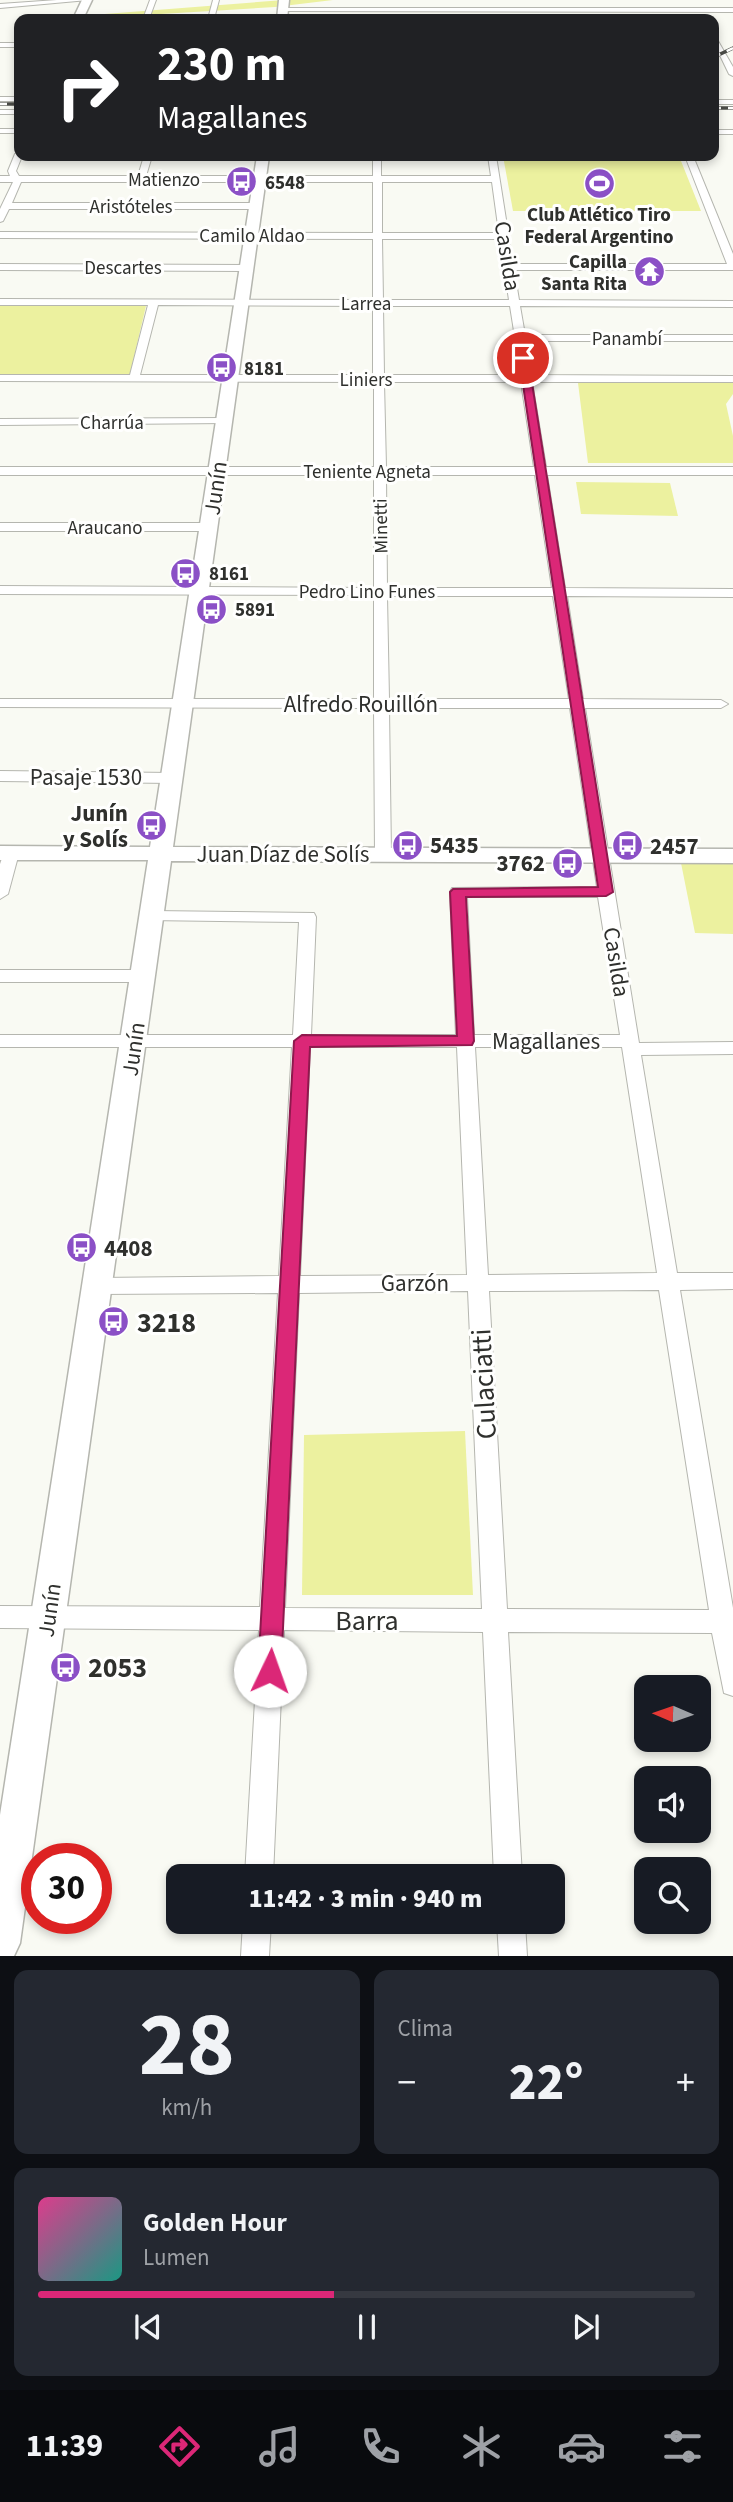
<!DOCTYPE html>
<html lang="es">
<head>
<meta charset="utf-8">
<style>
	body { margin:0; font-family:"Source Sans 3",sans-serif; background:#242831; color:#f1f3f6; height:100vh; display:flex; flex-direction:column; font-size:26px; white-space:nowrap }
	* { box-sizing:border-box; margin:0 }
	p { font-size:23px; color:#9ea1a6 }
	.icon { flex:none; width:38px; height:38px; fill:none; stroke:currentColor; stroke-width:2; stroke-linecap:round; stroke-linejoin:round }
	.map { position:relative; height:1956px; overflow:hidden }
	.panel { display:flex; flex-direction:column; gap:14px; padding:14px; background:#0d0f14; flex:1 }
	.panel>* { flex:none }
	.guide { position:absolute; left:14px; top:14px; width:705px; height:147px; border-radius:14px; box-shadow:0 4px 10px #0003; background:#202124; color:#fff; overflow:hidden }
	.needle { width:46px; rotate:272deg }
	.buttons { position:absolute; left:634px; top:1675px; display:grid; gap:14px }
	.buttons a { display:grid; place-items:center; width:77px; height:77px; border-radius:14px; background:#171b24; box-shadow:0 4px 10px #0003; font-size:35px }
	.speed { position:absolute; left:21px; top:1843px; display:flex; gap:14px; font-size:35px; font-weight:700; text-align:center }
	.speed>* { display:grid; place-content:center; width:91px; height:91px; border-radius:50%; background:#171b24; box-shadow:0 4px 10px #0003; line-height:1 }
	.speed .limit { border:10px solid #d22; background:#fff; color:#111 }
	.pin { position:absolute; display:grid; place-items:center; width:60px; height:60px; color:#fff; margin:-30px; border:4px solid #fff; border-radius:50%; box-shadow:0 2px 7px #0007 }
	.me { position:absolute; width:77px; margin:-38px; rotate:3deg; stroke-linejoin:round; filter:drop-shadow(0 0 5px #0008) }
	.turn { display:flex; align-items:center; gap:24px; height:147px; padding:0 28px; font-size:32px }
	.turn .icon { width:91px; height:91px; stroke-width:2.5 }
	.turn b { display:block; font-size:49px; line-height:60px }
	.big { font-size:52px; font-weight:800; line-height:1.1 }
	.panel .tile { flex:1; display:flex; flex-direction:column; justify-content:center; gap:10px; min-width:0; padding:0 24px; border-radius:14px; background:#242831 }
	.panel .dial { align-items:center; gap:0 }
	.dial b { font-size:91px; line-height:1 }
	.song { display:flex; align-items:center; gap:21px }
	.cover { width:84px; height:84px; border-radius:10px; background:linear-gradient(135deg,hsl(330 70% 55%),hsl(170 70% 35%)) }
	.played { height:7px; border-radius:4px; background:linear-gradient(90deg,#db2777 45%,#363941 45%) }
	.keys { display:flex; justify-content:space-around; direction:ltr }
	.heat { display:flex; justify-content:space-between; align-items:center; font-size:38px; direction:ltr }
	.panel .tiles { flex:1; display:grid; gap:14px; grid-template-columns:1fr 1fr }
	.tile:last-child { grid-column:span 2 }
	.trip { position:absolute; left:166px; top:1864px; width:399px; height:70px; border-radius:14px; background:#171b24; box-shadow:0 4px 10px #0003; font-weight:800; line-height:70px; text-align:center }
	.menu { display:flex; height:112px; justify-content:space-around; align-items:center; background:#090b0e; color:#9ea1a6 }
	.menu .icon { width:49px; height:49px }
	.menu .active { color:#db2777 }
	.menu b { font-size:32px; color:#f1f3f6 }
	.map>svg:first-child { display:block }
	.green { fill:#ecf19f }
	.lines { fill:none; stroke-linecap:round; stroke-linejoin:round }
	.minor-casing { stroke:#b5b6af; stroke-width:2 }
	.secondary-casing { stroke:#b5b6af; stroke-width:3 }
	.minor { fill:#fff; fill-rule:evenodd }
	.secondary { fill:#fff; fill-rule:evenodd }
	.rail-casing { stroke:#4b4c48; stroke-width:3.5 }
	.rail { stroke:#fffffe; stroke-width:2.5; stroke-dasharray:7; stroke-linecap:butt }
	.route { fill:#db2777; stroke:#8e194d; stroke-width:2 }
	.labels { text-anchor:middle; stroke-width:6; stroke-linejoin:round; paint-order:stroke }
	.far-street-label { font-size:19px; fill:#2f302d; stroke:#fffffe }
	.far-poi-label { font-size:19px; font-weight:bold; fill:#2f302d; stroke:#fffffe; text-anchor:start }
	.street-label { font-size:23px; fill:#2f302d; stroke:#fffffe }
	.poi-label { font-size:23px; font-weight:bold; fill:#2f302d; stroke:#fffffe; text-anchor:start }
	.near-poi-label { font-size:28px; font-weight:bold; fill:#2f302d; stroke:#fffffe; text-anchor:start }
	.near-street-label { font-size:28px; fill:#2f302d; stroke:#fffffe }
</style>
</head>
<body>
<div class="map">
<svg width="733" height="1956" viewBox="0 0 733 1956">
	<rect width="100%" height="100%" fill="#f9faf3"/>
	<g class="green">
		<polygon points="284,0 333,0 275,7 78,19 79,16"/>
		<polygon points="503,156 679,156 701,211 513,211"/>
		<polygon points="0,306 146,306 130,374 0,374"/>
		<polygon points="733,382 733,394 726,404 733,436 733,463 588,463 578,383"/>
		<polygon points="576,482 670,483 678,516 581,514"/>
		<polygon points="681,863 733,863 733,934 695,933"/>
		<polygon points="465,1431 473,1595 302,1595 304,1435"/>
	</g>
	<g class="lines">
		<defs>
			<g id="minor">
				<polygon points="57,0 88,0 0,8 0,4"/>
				<polygon points="150,0 156,0 149,19 143,19"/>
				<polygon points="213,0 219,0 214,19 208,19"/>
				<polygon points="283,8 733,8 733,12 281,11"/>
				<polygon points="714,34 733,67 733,76 729,74 714,43"/>
				<rect x="0" y="43" width="19" height="4"/>
				<rect x="0" y="97" width="19" height="4"/>
				<rect x="714" y="100" width="19" height="4"/>
				<rect x="0" y="110" width="19" height="4"/>
				<rect x="0" y="129" width="19" height="4"/>
				<rect x="714" y="130" width="19" height="4"/>
				<path d="M19 152V156H22L16 171 19 176H138L144 156H152L146 176H373V156H381V176H491L488 156H496L513 264H727L685 156H693L733 254V270H514L519 300 733 301V307L520 306 525 335H733V341H526L531 375 733 376V382H532L546 467H733V475H547L565 588 733 589V597L567 596 583 699 721 700 728 704 721 708H585L639 1043 733 1042V1054L641 1055 677 1273H733V1289L680 1290 733 1608V1696L724 1693 712 1633 508 1632 522 1876H494L483 1632 284 1630 273 1876H245L259 1630 0 1628V1606L260 1607 278 1293 98 1294 91 1292 88 1286 91 1280 98 1278 279 1276 292 1047H0V1035H293L299 922 147 920 145 916 153 911 314 913 316 917 311 1035H456L450 892 452 888 597 887 570 708H389L391 854 383 859 375 854 374 708 0 707V699H374V595L0 594V586L374 588V475H0V467H374V382L0 381V375H130L148 305H0V299L373 300V239L0 238V232L373 233V182H21L12 203H255L259 206 255 209H9L3 221 0 222V209L13 182H0V176H10L8 171 15 154ZM382 182H492L499 233H382ZM382 239H500L509 300H383ZM158 305 373 306V375H140ZM383 306H510L521 375H384ZM384 382H521L534 467H386ZM386 475H535L552 588H387ZM387 596H553L569 699H389ZM467 897H598L620 1035H474ZM310 1047H457L467 1275 300 1276ZM475 1047H622L657 1273 488 1275ZM659 1290 709 1610 507 1609 489 1291ZM468 1291 482 1609 285 1608 299 1293Z"/>
				<polygon points="0,264 247,265 252,268 247,271 0,270"/>
				<polygon points="224,418 228,419 228,423 0,425 0,419"/>
				<polygon points="0,523 209,523 215,527 209,531 0,531"/>
				<polygon points="0,771 173,773 181,778 173,783 0,781"/>
				<polygon points="11,848 19,853 8,894 0,899 0,864 5,850"/>
				<polygon points="0,970 144,970 153,976 144,982 0,982"/>
				<polygon points="243,1922 271,1922 269,1956 241,1956"/>
				<polygon points="497,1922 525,1922 527,1956 499,1956"/>
			</g>
			<g id="secondary">
				<polygon points="82,0 92,0 83,19 73,19"/>
				<polygon points="279,0 289,0 287,19 277,19"/>
				<polygon points="257,156 269,156 173,847 733,849 733,863 171,861 20,1943 14,1956 0,1956 0,1815 148,860 0,860 0,846 150,847"/>
			</g>
		</defs>
		<use href="#minor" class="minor-casing"/>
		<use href="#secondary" class="secondary-casing"/>
		<use href="#minor" class="minor"/>
		<use href="#secondary" class="secondary"/>
		<defs>
			<g id="rail">
				<polyline points="714,57 733,48"/>
				<polyline points="0,104 19,104"/>
				<polyline points="714,108 733,108"/>
			</g>
		</defs>
		<use href="#rail" class="rail-casing"/>
		<use href="#rail" class="rail"/>
	</g>
	<polygon class="route" points="523,356 528,358 613,892 606,896 466,897 474,1041 472,1045 310,1047 281,1671 278,1678 270,1681 262,1678 258,1671 294,1041 302,1035 457,1036 450,892 453,889 598,887 519,358"/>
	<defs>
		<symbol id="bus-disc" viewBox="-11 -11 22 22"><circle r="9.5" fill="#8b50c6" stroke="#fffffe"/><path d="M-5-6H5V4H4V6H2V4H-2V6H-4V4H-5ZM-3.5-4V0h7V-4ZM-3.5 1.2v1.5H-2V1.2ZM2 1.2v1.5H3.5V1.2Z" fill="#fff"/></symbol>
		<symbol id="stadium-disc" viewBox="-11 -11 22 22"><circle r="9.5" fill="#8b50c6" stroke="#fffffe"/><path d="M0-5a6.5 5 0 1 0 0 10a6.5 5 0 1 0 0-10ZM-3.5-1.8h7v3.6h-7Z" fill="#fff"/></symbol>
		<symbol id="temple-disc" viewBox="-11 -11 22 22"><circle r="9.5" fill="#8b50c6" stroke="#fffffe"/><path d="M0-6L5-2H3V0L6.5 2.5H4V6H1.5V3h-3V6H-4V2.5H-6.5L-3 0V-2H-5Z" fill="#fff"/></symbol>
	</defs>
	<g fill-rule="evenodd">
		<use href="#bus-disc" x="224" y="164" width="35" height="35"/>
		<use href="#stadium-disc" x="582" y="166" width="35" height="35"/>
		<use href="#temple-disc" x="632" y="254" width="35" height="35"/>
		<use href="#bus-disc" x="204" y="350" width="35" height="35"/>
		<use href="#bus-disc" x="168" y="556" width="35" height="35"/>
		<use href="#bus-disc" x="194" y="592" width="35" height="35"/>
		<use href="#bus-disc" x="134" y="808" width="35" height="35"/>
		<use href="#bus-disc" x="390" y="828" width="35" height="35"/>
		<use href="#bus-disc" x="610" y="828" width="35" height="35"/>
		<use href="#bus-disc" x="550" y="846" width="35" height="35"/>
		<use href="#bus-disc" x="64" y="1230" width="35" height="35"/>
		<use href="#bus-disc" x="96" y="1304" width="35" height="35"/>
		<use href="#bus-disc" x="48" y="1650" width="35" height="35"/>
	</g>
	<g class="labels">
		<g class="far-street-label">
			<text x="164" y="186">Matienzo</text>
			<text x="131" y="213">Aristóteles</text>
			<text x="252" y="242">Camilo Aldao</text>
			<text x="123" y="274">Descartes</text>
			<text x="366" y="310">Larrea</text>
			<text x="627" y="345">Panambí</text>
			<text x="366" y="386">Liniers</text>
			<text x="112" y="429">Charrúa</text>
			<text x="367" y="478">Teniente Agneta</text>
			<text transform="translate(380 526) rotate(-91)" y="7">Minetti</text>
			<text x="105" y="534">Araucano</text>
			<text x="367" y="598">Pedro Lino Funes</text>
		</g>
		<g class="far-poi-label">
			<text x="265" y="189">6548</text>
			<text x="599" y="221" text-anchor="middle">Club Atlético Tiro<tspan x="599" dy="22">Federal Argentino</tspan></text>
			<text x="627" y="268" text-anchor="end">Capilla<tspan x="627" dy="22">Santa Rita</tspan></text>
			<text x="244" y="375">8181</text>
			<text x="209" y="580">8161</text>
			<text x="235" y="616">5891</text>
		</g>
		<g class="street-label">
			<text transform="translate(508 256) rotate(81)" y="8">Casilda</text>
			<text transform="translate(215 488) rotate(-82)" y="8">Junín</text>
			<text x="361" y="712">Alfredo Rouillón</text>
			<text x="86" y="785">Pasaje 1530</text>
			<text x="283" y="862">Juan Díaz de Solís</text>
			<text transform="translate(617 962) rotate(81)" y="8">Casilda</text>
			<text x="546" y="1049">Magallanes</text>
			<text transform="translate(133 1049) rotate(-82)" y="8">Junín</text>
			<text x="415" y="1291">Garzón</text>
			<text transform="translate(49 1610) rotate(-82)" y="8">Junín</text>
		</g>
		<g class="poi-label">
			<text x="128" y="821" text-anchor="end">Junín<tspan x="128" dy="26">y Solís</tspan></text>
			<text x="430" y="853">5435</text>
			<text x="650" y="854">2457</text>
			<text x="545" y="871" text-anchor="end">3762</text>
			<text x="104" y="1256">4408</text>
		</g>
		<g class="near-poi-label">
			<text x="137" y="1332">3218</text>
			<text x="88" y="1677">2053</text>
		</g>
		<g class="near-street-label">
			<text transform="translate(483 1384) rotate(-93)" y="10">Culaciatti</text>
			<text x="367" y="1630">Barra</text>
		</g>
	</g>
</svg>
<div class="buttons">
<a><svg class="needle" viewBox="-14 -14 28 28"><path d="M0-13l5 13h-10z" fill="#e53935"/><path d="M0 13l5-13h-10z" fill="#9ea1a6"/></svg></a>
<a><svg class="icon" aria-label="sound" viewBox="0 0 24 24"><path d="M4 9h4l5-4v14l-5-4H4zM17 9q2 3 0 6"/></svg></a>
<a><svg class="icon" aria-label="search" viewBox="0 0 24 24"><circle cx="10" cy="10" r="6"/><path d="M15 15l6 6"/></svg></a>
</div>
<div class="speed"><div class="limit">30</div></div>
<div class="pin" style="left:523px;top:358px;background:#d93025"><svg class="icon" aria-label="arrive" viewBox="0 0 24 24"><path d="M6 21V4h12l-3 4 3 4H6"/></svg></div>
<svg class="me" style="left:270px;top:1671px" viewBox="-20 -20 40 40"><circle r="19" fill="#fff"/><path d="M0-13L10 11 0 6-10 11z" fill="#db2777"/></svg>
<div class="trip">11:42 · 3 min · 940 m</div>
<div class="guide">
<div class="turn"><svg class="icon" aria-label="right" viewBox="0 0 24 24"><path d="M7 20v-9h11M14 6l5 5-5 5"/></svg><div><b>230 m</b>Magallanes</div></div>
</div>
</div>
<section class="panel">
<div class="tiles">
<div class="tile dial"><b>28</b><p>km/h</p></div>
<div class="tile"><p>Clima</p>
<div class="heat"><a>−</a><b class="big">22°</b><a>+</a></div>
</div>
<div class="tile">
<div class="song"><i class="cover"></i><div><b>Golden Hour</b><p>Lumen</p></div></div>
<div class="played"></div>
<div class="keys"><svg class="icon" aria-label="previous" viewBox="0 0 24 24"><path d="M18 5L8 12l10 7zM5 5v14"/></svg><svg class="icon" aria-label="pause" viewBox="0 0 24 24"><path d="M8 5v14M16 5v14"/></svg><svg class="icon" aria-label="next" viewBox="0 0 24 24"><path d="M6 5l10 7-10 7zM19 5v14"/></svg></div>
</div>
</div>
</section>
<nav class="menu">
<b>11:39</b>
<svg class="icon active" aria-label="directions" viewBox="0 0 24 24"><path d="M12 3l9 9-9 9-9-9zM9 14v-3h6M13 9l2 2-2 2"/></svg>
<svg class="icon" aria-label="music" viewBox="0 0 24 24"><path d="M9 18V5l10-2v13"/><circle cx="6" cy="18" r="3"/><circle cx="16" cy="16" r="3"/></svg>
<svg class="icon" aria-label="phone" viewBox="0 0 24 24"><path d="M5 4h4l2 5-3 2q2 4 5 5l2-3 5 2v4C11 20 4 13 5 4z"/></svg>
<svg class="icon" aria-label="climate" viewBox="0 0 24 24"><path d="M12 3v18M4 7l16 10M4 17L20 7"/></svg>
<svg class="icon" aria-label="car" viewBox="0 0 24 24"><path d="M5 17H2v-5l4-1 3-4h7l3 4 3 1v5h-3M9 17h6M6 11h13"/><circle cx="7" cy="17" r="2"/><circle cx="17" cy="17" r="2"/></svg>
<svg class="icon" aria-label="filters" viewBox="0 0 24 24"><path d="M4 7h16M4 17h16"/><circle cx="9" cy="7" r="2"/><circle cx="15" cy="17" r="2"/></svg>
</nav>
</body>
</html>
